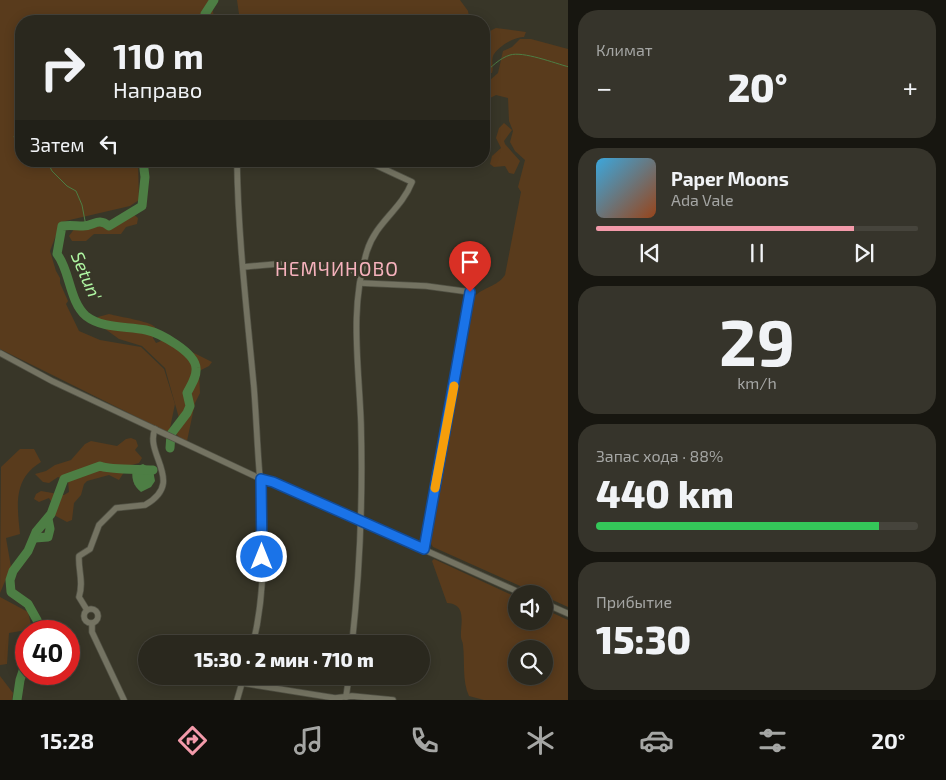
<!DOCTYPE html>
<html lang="ru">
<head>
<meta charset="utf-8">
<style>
	body { margin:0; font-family:"Exo 2",sans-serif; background:#36342b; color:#f1f3f6; height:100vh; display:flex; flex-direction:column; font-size:19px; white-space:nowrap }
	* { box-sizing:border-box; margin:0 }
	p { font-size:16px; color:#a5a6a4 }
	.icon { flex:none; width:28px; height:28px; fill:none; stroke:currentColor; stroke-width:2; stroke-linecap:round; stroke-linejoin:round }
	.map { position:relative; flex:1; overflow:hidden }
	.drawer { display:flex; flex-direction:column; gap:10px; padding:10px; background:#171610; width:378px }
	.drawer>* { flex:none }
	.banner { position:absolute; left:15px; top:15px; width:475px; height:152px; border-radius:20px; box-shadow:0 2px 12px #0003,0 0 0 1px #46443c; background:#2a281e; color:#f1f3f6; overflow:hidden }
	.buttons { position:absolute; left:508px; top:585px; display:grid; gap:10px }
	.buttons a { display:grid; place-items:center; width:45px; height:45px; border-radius:50%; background:#2a281e; box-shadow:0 2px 12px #0003,0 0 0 1px #46443c; font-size:25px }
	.speed { position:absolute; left:15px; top:620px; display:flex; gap:10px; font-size:25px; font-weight:700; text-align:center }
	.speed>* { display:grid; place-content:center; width:65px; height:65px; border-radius:50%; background:#2a281e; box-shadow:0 2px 12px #0003,0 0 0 1px #46443c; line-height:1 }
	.speed .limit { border:8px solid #d22; background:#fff; color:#111 }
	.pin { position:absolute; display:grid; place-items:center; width:42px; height:42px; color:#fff; margin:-51px -21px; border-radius:50% 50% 50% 0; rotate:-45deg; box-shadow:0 0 5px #0007 }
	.pin .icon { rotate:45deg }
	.me { position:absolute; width:55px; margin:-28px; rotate:0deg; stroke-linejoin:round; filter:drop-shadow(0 0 4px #0008) }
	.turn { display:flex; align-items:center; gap:18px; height:105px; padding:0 15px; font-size:22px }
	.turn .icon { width:65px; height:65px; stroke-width:2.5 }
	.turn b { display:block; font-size:35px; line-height:42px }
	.then { display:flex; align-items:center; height:48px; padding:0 15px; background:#0003; gap:10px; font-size:19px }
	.big { font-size:38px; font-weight:800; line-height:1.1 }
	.drawer .tile { flex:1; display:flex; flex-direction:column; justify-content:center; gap:8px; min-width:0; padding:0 18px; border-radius:20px; background:#36342b }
	.drawer .dial { align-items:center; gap:0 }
	.dial b { font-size:65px; line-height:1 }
	.song { display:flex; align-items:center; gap:15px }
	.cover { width:60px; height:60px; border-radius:8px; background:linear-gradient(135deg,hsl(200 70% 55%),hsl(20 70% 35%)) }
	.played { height:5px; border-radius:2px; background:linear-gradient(90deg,#f39aaa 80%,#46443c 80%) }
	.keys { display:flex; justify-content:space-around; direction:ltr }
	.heat { display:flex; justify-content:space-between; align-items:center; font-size:28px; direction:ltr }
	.charge { height:8px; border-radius:4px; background:linear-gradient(90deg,#34c759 88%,#46443c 0) }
	.trip { position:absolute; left:138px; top:635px; width:292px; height:50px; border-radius:25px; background:#2a281e; box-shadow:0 2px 12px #0003,0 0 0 1px #46443c; font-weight:800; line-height:50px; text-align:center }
	.tab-bar { display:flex; height:80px; justify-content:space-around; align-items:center; background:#11100c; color:#a5a6a4 }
	.tab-bar .icon { width:35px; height:35px }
	.tab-bar .selected { color:#f39aaa }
	.tab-bar b { font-size:22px; color:#f1f3f6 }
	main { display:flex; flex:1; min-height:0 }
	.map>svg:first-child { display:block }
	.green { fill:#593b1c; fill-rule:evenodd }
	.water { fill:#4d7e44 }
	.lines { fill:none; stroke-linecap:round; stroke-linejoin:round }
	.stream { stroke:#4d7e44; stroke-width:1 }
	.river { stroke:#4d7e44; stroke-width:9 }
	.minor-casing { stroke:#525245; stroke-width:7 }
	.minor { stroke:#747362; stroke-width:5.5 }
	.route-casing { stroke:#114b97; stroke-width:12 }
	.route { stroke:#1a73e8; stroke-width:9 }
	.slow { stroke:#f59e0b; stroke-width:9 }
	.labels { text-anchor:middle; stroke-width:5; stroke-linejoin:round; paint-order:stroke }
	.water-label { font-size:18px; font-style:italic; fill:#aff5a2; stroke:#383628 }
	.quarter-label { font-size:19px; letter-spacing:1px; fill:#f6b2bd; stroke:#383628 }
</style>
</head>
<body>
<main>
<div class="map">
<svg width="569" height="700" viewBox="0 0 569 700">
	<rect width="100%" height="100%" fill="#383628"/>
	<g class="green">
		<polygon points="0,0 210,0 214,16 211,20 207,21 21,21 21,161 138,161 139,200 130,206 61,222 50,251 56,271 60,278 60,283 68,301 66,304 79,331 100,340 141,347 164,369 175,404 169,433 0,349"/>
		<polygon points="237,0 460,0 468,11 470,21 240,21"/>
		<path d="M496 28 526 32 524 37C515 36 496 48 493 56 491 62 494 67 492 73L484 74C484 58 478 34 496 28Z"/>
		<path d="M520 39H531L568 49V607L544 596V594H538L433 547 428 539 474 297C483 287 497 287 505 275L521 192 518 187 525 160 515 151 510 142 513 131 509 121 508 98 496 95 484 101V78L490 80 498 73 503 51 512 47Z"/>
		<polygon points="504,123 512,130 504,141 505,144 520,161 514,174 509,173 505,166 494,167 490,164 492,156 501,148 496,138 499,128"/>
		<polygon points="133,214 138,218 137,224 126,227 121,234 94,234 86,241 72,241 69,236 75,228 98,225 110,228"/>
		<path d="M109 314C120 317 149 321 155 327L153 338 156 343 171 337 188 350 212 362 209 366 199 371 200 393 195 403 187 441 182 440 174 432 175 421 179 418 165 368 142 346 119 339 97 323 98 317Z"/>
		<polygon points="131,438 136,440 138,446 135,450 142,458 139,463 128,466 119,480 109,475 87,481 84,484 81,495 74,503 72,520 67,522 52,514 52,503 49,498 39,502 34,499 36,494 41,491 64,495 69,492 68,481 58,477 49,483 43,482 35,474 46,471 55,465 71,460 85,444 91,441 117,446 126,439"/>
		<path d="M20 449H34L41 462C13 479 17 505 20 534L6 538 11 567 0 593 1 467Z"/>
		<path d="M434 559 516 597V621H544V609L568 620V700H484L469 696C462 681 465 661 463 645 463 642 461 640 461 637 460 625 468 604 447 603L432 561ZM516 649H544V676H516Z"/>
		<polygon points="0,597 28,612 32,629 9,633 7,664 0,665"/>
		<polygon points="0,676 13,693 12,700 0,700"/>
	</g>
	<path class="water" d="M143 464 153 470 155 481 151 487 141 492C133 486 131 477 133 468Z"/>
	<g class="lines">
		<g class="stream">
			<path d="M484 74C491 67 500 58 510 55 523 51 554 63 569 67"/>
			<polyline points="14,137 21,141"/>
			<polyline points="47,161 52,171 67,186 76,191 82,205 86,226"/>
		</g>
		<g class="river">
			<polyline points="204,21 205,14 214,0"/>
			<path d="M143 161 145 177 142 206 109 226C98 217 94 226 83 226 76 226 70 225 62 226L57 254C70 270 69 301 86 316 103 329 126 326 146 330 160 333 195 352 196 368 197 377 191 385 187 393L190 406 187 413 171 434 170 448"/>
			<polyline points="35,538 48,537 50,529 48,519"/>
			<path d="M41 631 37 620 28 604 11 592 10 580 13 571 28 551 36 532 51 514 64 479 100 466C108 470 142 469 153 470"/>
			<polyline points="17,700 20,680 26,662"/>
		</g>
		<defs>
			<g id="minor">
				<path d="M237 161C238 237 247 312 254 388 256 414 257 440 259 467 264 525 267 587 253 644"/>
				<polyline points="243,267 277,264 361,271"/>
				<polyline points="360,283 426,286 470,292 424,549"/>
				<polyline points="0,353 52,381 261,479 273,482 523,594"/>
				<polyline points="544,603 569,614"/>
				<circle cx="91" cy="616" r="7"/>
				<path d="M87 610 79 597C84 582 78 570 79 556L90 549 99 525 116 508 145 505C186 482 144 455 155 429"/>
				<polyline points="92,624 92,632 124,700"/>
				<path d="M352 644C360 570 363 498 361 424 359 365 349 309 367 251 376 222 401 210 412 182L367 161"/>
				<polyline points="242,683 335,698 352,696 393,700"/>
				<polyline points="346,697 349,676"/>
				<polyline points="237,700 244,676"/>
			</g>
		</defs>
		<use href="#minor" class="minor-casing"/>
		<use href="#minor" class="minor"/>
	</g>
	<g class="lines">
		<defs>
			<polyline id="route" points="262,557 261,479 273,482 424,549 470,292"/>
		</defs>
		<use href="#route" class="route-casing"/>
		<use href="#route" class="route"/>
		<polyline class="slow" points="435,488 454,386"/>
	</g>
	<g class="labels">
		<g class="water-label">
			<text transform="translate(86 276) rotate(67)" y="6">Setun'</text>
		</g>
		<g class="quarter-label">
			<text x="337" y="276">НЕМЧИНОВО</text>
		</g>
	</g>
</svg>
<div class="buttons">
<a><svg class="icon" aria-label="sound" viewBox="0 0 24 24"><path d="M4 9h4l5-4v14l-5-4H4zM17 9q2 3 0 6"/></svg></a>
<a><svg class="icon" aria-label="search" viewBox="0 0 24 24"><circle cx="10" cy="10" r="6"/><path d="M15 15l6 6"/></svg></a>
</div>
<div class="speed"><div class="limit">40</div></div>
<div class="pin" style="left:470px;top:292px;background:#d93025"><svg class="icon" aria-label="arrive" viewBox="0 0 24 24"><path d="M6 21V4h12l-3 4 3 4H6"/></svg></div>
<svg class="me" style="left:262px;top:557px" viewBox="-20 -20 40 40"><circle r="17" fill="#1a73e8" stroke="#fff" stroke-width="3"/><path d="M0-11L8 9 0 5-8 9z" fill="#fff"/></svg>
<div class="trip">15:30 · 2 мин · 710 m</div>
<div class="banner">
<div class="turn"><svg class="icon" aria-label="right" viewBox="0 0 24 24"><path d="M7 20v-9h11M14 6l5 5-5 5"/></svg><div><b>110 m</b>Направо</div></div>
<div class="then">Затем<svg class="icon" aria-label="left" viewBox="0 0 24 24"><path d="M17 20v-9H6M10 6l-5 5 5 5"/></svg></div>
</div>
</div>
<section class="drawer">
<div class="tile"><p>Климат</p>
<div class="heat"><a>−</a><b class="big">20°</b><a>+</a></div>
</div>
<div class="tile">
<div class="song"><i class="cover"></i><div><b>Paper Moons</b><p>Ada Vale</p></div></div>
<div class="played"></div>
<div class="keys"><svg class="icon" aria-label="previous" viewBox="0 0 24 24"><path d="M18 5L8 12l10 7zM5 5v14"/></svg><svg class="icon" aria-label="pause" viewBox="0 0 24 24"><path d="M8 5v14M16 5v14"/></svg><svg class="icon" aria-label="next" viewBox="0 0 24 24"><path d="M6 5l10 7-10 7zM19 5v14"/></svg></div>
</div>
<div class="tile dial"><b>29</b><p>km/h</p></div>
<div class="tile"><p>Запас хода · 88%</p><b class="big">440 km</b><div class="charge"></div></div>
<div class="tile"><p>Прибытие</p><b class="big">15:30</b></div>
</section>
</main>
<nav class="tab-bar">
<b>15:28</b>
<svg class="icon selected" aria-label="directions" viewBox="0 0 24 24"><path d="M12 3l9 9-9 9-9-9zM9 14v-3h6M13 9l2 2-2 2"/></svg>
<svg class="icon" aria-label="music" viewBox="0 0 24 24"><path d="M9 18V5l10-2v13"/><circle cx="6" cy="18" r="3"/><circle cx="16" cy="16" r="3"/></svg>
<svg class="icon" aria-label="phone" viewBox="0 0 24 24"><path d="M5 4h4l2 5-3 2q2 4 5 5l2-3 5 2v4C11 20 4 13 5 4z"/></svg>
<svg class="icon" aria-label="climate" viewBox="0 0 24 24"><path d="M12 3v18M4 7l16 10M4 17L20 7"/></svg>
<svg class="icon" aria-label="car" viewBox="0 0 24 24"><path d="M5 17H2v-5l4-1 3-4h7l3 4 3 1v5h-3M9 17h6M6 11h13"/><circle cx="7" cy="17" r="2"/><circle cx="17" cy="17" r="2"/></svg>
<svg class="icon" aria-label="filters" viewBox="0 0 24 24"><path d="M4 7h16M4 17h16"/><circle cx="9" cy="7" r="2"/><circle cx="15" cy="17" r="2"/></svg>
<b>20°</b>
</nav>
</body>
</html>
